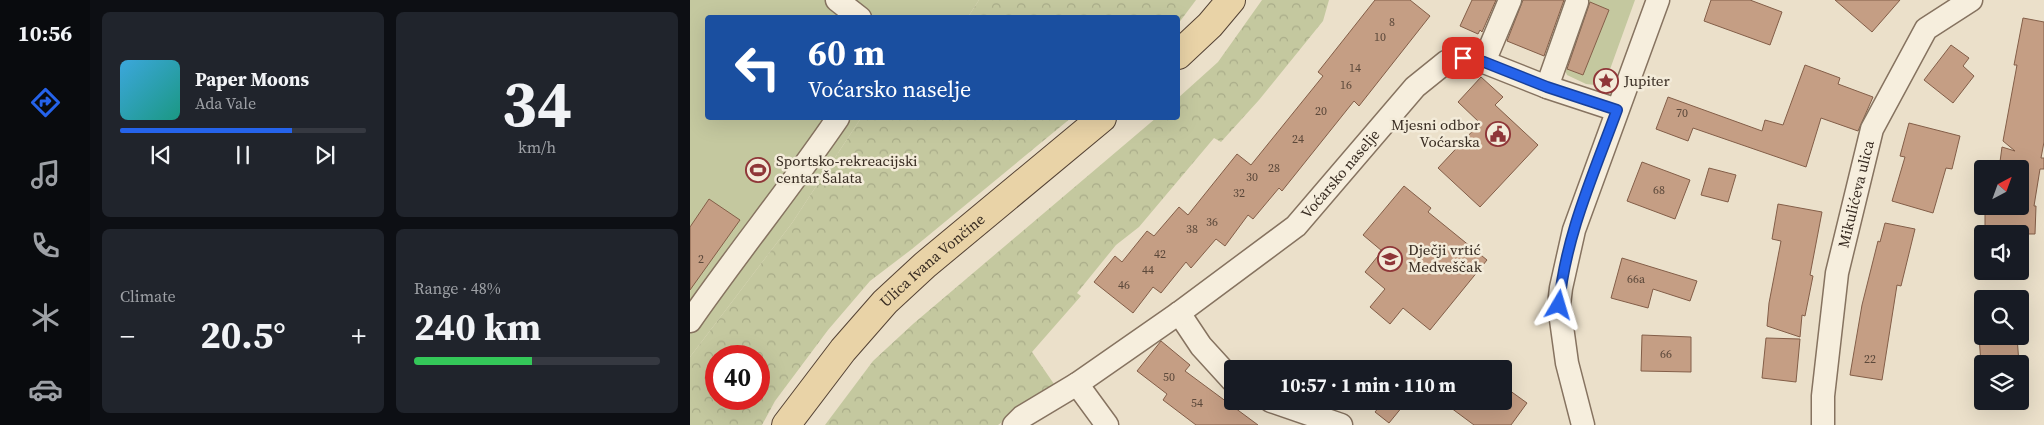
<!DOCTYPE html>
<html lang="en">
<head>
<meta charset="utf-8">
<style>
	body { margin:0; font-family:"Source Serif 4",serif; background:#20242c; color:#f1f3f6; height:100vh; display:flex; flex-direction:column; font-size:19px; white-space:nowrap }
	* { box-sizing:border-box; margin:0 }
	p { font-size:16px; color:#9ea1a6 }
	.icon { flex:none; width:28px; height:28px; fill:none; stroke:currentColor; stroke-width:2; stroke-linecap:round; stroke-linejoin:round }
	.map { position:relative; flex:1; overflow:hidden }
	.details { display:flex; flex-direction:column; gap:12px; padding:12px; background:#0d0f14; width:600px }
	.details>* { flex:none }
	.guide { position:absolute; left:15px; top:15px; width:475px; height:105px; border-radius:5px; box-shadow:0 5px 20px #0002; background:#1a4fa0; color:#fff; overflow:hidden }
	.needle { width:32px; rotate:41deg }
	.tools { position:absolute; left:1284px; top:160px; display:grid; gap:10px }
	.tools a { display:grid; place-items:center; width:55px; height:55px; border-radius:5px; background:#171b24; box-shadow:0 5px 20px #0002; font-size:25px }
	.speed { position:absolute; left:15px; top:345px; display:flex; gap:10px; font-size:25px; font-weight:700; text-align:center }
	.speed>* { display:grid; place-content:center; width:65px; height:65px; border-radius:50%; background:#171b24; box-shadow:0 5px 20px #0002; line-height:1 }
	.speed .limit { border:8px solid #d22; background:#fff; color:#111 }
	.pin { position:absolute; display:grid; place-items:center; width:42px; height:42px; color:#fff; margin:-21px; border-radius:10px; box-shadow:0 2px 8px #0006 }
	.me { position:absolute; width:55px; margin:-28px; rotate:7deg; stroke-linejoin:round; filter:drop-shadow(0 0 4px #0008) }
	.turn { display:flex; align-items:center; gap:18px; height:105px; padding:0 20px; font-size:22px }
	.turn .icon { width:65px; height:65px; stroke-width:2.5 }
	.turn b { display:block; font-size:35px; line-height:42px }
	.big { font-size:38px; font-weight:700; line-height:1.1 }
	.details .tile { flex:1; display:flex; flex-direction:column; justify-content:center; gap:8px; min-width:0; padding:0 18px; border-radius:8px; background:#20242c }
	.details .dial { align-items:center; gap:0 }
	.dial b { font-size:65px; line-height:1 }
	.song { display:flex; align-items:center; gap:15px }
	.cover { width:60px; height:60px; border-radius:8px; background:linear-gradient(135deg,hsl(200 70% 55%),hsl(170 70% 35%)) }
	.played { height:5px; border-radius:2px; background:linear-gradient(90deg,#2563eb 70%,#363941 70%) }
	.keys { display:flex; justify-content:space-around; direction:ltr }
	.heat { display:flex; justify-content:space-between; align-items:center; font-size:28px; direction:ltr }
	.charge { height:8px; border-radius:4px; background:linear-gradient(90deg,#34c759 48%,#363941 0) }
	.details .tiles { flex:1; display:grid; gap:12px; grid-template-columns:repeat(2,1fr) }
	.trip { position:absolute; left:534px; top:360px; width:288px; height:50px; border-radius:5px; background:#171b24; box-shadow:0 5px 20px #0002; font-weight:700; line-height:50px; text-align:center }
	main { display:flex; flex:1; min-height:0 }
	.tab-bar { display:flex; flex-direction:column; width:90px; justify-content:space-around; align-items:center; background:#090b0e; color:#9ea1a6 }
	.tab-bar .icon { width:35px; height:35px }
	.tab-bar .on { color:#2563eb }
	.tab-bar b { font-size:22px; color:#f1f3f6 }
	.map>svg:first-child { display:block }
	.grass { fill:#c4c89f }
	.forest { fill:url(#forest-crowns); fill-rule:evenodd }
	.building { fill:#c59e84; stroke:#835e48 }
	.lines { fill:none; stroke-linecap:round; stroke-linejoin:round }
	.minor-casing { stroke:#867360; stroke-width:25 }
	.major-casing { stroke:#544234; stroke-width:30 }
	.minor { stroke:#f6eedd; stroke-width:22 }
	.major { stroke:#e9d3a7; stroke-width:28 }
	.route-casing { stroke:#184099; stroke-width:12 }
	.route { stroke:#2563eb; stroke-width:9 }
	.labels { text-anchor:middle; stroke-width:5; stroke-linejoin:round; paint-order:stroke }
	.number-label { font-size:12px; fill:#5b483a }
	.poi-label { font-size:15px; fill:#382c22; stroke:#f3ebd9; text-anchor:start }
	.street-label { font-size:15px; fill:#382c22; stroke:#f3ebd9 }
</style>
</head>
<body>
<main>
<nav class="tab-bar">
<b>10:56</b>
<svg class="icon on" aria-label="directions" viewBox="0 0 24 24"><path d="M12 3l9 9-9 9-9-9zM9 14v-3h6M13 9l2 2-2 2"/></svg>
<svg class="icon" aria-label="music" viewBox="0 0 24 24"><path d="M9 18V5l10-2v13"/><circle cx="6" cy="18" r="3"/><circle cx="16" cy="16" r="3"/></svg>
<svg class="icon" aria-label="phone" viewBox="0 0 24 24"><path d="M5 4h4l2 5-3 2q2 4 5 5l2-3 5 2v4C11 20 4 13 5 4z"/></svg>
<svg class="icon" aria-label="climate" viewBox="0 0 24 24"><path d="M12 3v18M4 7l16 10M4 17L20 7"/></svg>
<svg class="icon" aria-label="car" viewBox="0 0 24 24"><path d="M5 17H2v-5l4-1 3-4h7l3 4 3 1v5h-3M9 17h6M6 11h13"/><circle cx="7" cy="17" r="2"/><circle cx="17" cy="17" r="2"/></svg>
</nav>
<section class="details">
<div class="tiles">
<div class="tile">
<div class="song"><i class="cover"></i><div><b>Paper Moons</b><p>Ada Vale</p></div></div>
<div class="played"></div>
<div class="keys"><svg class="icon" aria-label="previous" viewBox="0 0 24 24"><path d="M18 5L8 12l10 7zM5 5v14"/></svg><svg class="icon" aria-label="pause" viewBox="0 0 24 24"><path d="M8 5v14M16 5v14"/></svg><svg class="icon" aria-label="next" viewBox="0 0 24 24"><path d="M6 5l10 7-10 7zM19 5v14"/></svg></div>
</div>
<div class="tile dial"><b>34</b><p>km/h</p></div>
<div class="tile"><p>Climate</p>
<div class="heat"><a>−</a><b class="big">20.5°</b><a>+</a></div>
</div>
<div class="tile"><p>Range · 48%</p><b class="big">240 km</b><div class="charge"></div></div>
</div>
</section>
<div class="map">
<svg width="1354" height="425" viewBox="0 0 1354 425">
	<defs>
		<pattern id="forest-crowns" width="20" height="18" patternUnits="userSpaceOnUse" patternTransform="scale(1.25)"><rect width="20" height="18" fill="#c4c89f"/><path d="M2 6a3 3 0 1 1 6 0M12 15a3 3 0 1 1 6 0" fill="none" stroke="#a9ac89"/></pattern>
	</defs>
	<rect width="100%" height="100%" fill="#ebe0ca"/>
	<g class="grass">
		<polygon points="0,0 289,0 278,17 18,18 18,118 171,118 102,223 0,357"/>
		<polygon points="893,0 945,0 914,86 896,84 877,75 874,68 893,75 919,10"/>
	</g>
	<g class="forest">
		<polygon points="289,0 506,0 488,24 488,18 278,17"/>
		<polygon points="572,0 639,0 633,21 569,100 531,142 524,138 449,227 426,245 387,293 391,296 342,352 364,384 308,425 135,425 183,361 223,324 466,118 488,118 488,98 528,62"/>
		<path d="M171 118H381L222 249 180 281 138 330 85 401 72 425H0V357L102 223ZM26 356H69V399H26Z"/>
	</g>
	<g class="building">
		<polygon points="685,0 720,0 740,16 669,106 664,101 592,191 589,188 563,219 558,215 535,246 526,239 501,268 496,262 471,293 463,287 443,313 404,282 425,256 432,262 457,231 464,236 489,207 498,215 547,154 561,165 633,76 628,72"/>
		<polygon points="782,0 806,0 792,32 790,30 788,34 770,26"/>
		<polygon points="833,0 874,0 854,56 817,41"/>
		<polygon points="1021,0 1060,0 1092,12 1080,45 1014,21"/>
		<polygon points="1145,0 1210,0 1182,32"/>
		<polygon points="900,2 919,10 893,75 877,69"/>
		<polygon points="1333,18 1354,22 1354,142 1351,158 1354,158 1354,169 1350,169 1344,206 1346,206 1345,234 1303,234 1304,228 1295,228 1295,206 1330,206 1330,169 1309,169 1312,147 1325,151 1313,141 1327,65 1324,65"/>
		<polygon points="1261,45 1279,58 1273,66 1284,76 1263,103 1234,80"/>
		<polygon points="1115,65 1150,78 1148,84 1183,97 1168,131 1131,118 1116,167 1003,128 998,141 966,129 978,97 1072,131 1075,120 1093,125"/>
		<polygon points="791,77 813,97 805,105 848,145 790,207 748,168 790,123 768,102"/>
		<polygon points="1219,123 1270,136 1262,169 1256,168 1243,213 1202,201 1215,157 1210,156"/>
		<polygon points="952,162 1000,180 985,219 937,201"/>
		<polygon points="1019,168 1046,175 1038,202 1011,195"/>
		<polygon points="714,186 741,208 738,212 797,260 740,330 713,308 700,324 680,307 695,289 675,272 692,251 673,235"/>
		<polygon points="19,199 50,220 0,290 0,227"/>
		<polygon points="1088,204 1132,212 1120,275 1123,276 1115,316 1112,315 1110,337 1077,326 1079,303 1091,241 1082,239"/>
		<polygon points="1195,223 1225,229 1211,286 1207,285 1192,380 1160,375 1172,305 1188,241 1190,242"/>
		<polygon points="932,258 1007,281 1000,301 963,289 958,308 921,298"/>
		<polygon points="952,335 1001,337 1001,372 951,371"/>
		<polygon points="1289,336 1327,336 1329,364 1291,364"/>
		<polygon points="1076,338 1110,339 1106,382 1072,378"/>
		<polygon points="471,341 500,365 495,371 568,425 506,425 473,400 477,394 447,371"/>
		<polygon points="812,385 837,403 821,425 784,425 753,402 812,401"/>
		<polygon points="694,401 717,401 699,423 685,412"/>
	</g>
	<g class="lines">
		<defs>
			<g id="minor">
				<polyline points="147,0 170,18"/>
				<polyline points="794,62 820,0"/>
				<polyline points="857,87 887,2"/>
				<polyline points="489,313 511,346 542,380"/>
				<path d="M0 321C48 252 101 187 148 118"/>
				<polyline points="387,384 417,425"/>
				<polyline points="581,401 651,425"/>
				<path id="s1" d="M324 425 332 417 387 384 489 313 606 226 725 87 756 62 773 58 794 62 857 87 927 110"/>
				<polyline points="893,425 877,363 869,305 871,288 884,230 968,0"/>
				<path id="s2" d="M1133 425V396L1147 273 1182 129 1236 29 1281 0"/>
			</g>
			<g id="major">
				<polyline points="488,55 520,25 541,0"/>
				<path id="s3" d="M96 425 153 350 195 302 235 265 412 118"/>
			</g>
		</defs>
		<use href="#minor" class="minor-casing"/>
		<use href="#major" class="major-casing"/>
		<use href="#minor" class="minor"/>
		<use href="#major" class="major"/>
	</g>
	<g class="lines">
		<defs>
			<path id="route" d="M773 58 794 62 857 87 927 110C904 173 875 237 869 305"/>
		</defs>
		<use href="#route" class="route-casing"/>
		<use href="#route" class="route"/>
	</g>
	<defs>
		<symbol id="sight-ring" viewBox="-11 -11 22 22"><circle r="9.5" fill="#f3ebd9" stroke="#8f3638" stroke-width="1.5"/><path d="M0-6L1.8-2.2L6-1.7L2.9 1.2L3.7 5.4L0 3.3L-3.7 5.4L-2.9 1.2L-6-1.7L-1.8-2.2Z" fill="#8f3638"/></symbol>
		<symbol id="civic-ring" viewBox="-11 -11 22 22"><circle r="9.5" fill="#f3ebd9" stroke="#8f3638" stroke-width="1.5"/><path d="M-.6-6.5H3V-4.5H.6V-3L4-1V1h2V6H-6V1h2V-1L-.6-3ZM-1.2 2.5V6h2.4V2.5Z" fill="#8f3638"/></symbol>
		<symbol id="stadium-ring" viewBox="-11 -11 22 22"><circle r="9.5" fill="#f3ebd9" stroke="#8f3638" stroke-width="1.5"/><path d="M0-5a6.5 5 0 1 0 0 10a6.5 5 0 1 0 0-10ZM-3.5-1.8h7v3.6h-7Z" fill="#8f3638"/></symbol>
		<symbol id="school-ring" viewBox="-11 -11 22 22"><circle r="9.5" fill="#f3ebd9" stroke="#8f3638" stroke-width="1.5"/><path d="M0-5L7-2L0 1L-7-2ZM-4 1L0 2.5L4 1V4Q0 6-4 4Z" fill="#8f3638"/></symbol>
	</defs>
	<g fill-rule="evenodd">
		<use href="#sight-ring" x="902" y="67" width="28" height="28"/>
		<use href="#civic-ring" x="794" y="120" width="28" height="28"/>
		<use href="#stadium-ring" x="54" y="156" width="28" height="28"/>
		<use href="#school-ring" x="686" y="245" width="28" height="28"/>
	</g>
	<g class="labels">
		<g class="number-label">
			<text x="702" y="26">8</text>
			<text x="690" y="41">10</text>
			<text x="665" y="72">14</text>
			<text x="656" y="89">16</text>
			<text x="631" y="115">20</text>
			<text x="992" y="117">70</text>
			<text x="608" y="143">24</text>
			<text x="584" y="172">28</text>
			<text x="562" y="181">30</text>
			<text x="969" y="194">68</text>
			<text x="549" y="197">32</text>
			<text x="522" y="226">36</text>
			<text x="502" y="233">38</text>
			<text x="470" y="258">42</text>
			<text x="11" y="263">2</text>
			<text x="458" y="274">44</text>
			<text x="946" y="283">66a</text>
			<text x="434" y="289">46</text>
			<text x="976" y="358">66</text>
			<text x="1180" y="363">22</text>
			<text x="479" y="381">50</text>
			<text x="507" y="407">54</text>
		</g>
		<g class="poi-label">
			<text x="934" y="86">Jupiter</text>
			<text x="790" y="130" text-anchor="end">Mjesni odbor<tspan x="790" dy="17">Voćarska</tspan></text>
			<text x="86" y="166">Sportsko-rekreacijski<tspan x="86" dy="17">centar Šalata</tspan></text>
			<text x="718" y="255">Dječji vrtić<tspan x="718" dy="17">Medveščak</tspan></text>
		</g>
		<g class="street-label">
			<text dy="5" stroke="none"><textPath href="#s1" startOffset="414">Voćarsko naselje</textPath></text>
			<text dy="5" stroke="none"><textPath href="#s2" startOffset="234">Mikulićeva ulica</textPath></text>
			<text dy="5" stroke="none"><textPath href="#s3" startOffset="221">Ulica Ivana Vončine</textPath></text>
		</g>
	</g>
</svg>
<div class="tools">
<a><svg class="needle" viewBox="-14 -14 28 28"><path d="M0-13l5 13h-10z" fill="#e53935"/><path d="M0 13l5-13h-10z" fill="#9ea1a6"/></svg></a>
<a><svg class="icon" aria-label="sound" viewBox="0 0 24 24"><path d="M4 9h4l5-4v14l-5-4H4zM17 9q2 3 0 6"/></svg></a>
<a><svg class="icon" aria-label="search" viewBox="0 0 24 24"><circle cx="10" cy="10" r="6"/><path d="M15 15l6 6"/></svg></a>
<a><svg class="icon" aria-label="layers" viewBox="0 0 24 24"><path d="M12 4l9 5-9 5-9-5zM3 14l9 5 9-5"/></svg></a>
</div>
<div class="speed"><div class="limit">40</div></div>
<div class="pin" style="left:773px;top:58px;background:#d93025"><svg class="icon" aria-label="arrive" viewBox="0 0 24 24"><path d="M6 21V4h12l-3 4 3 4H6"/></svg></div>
<svg class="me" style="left:869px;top:305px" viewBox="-20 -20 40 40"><path d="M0-17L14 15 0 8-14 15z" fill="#2563eb" stroke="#fff" stroke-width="4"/></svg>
<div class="trip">10:57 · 1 min · 110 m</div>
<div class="guide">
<div class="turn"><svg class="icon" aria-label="left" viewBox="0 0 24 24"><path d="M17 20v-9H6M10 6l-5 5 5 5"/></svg><div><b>60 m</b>Voćarsko naselje</div></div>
</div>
</div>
</main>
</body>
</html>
